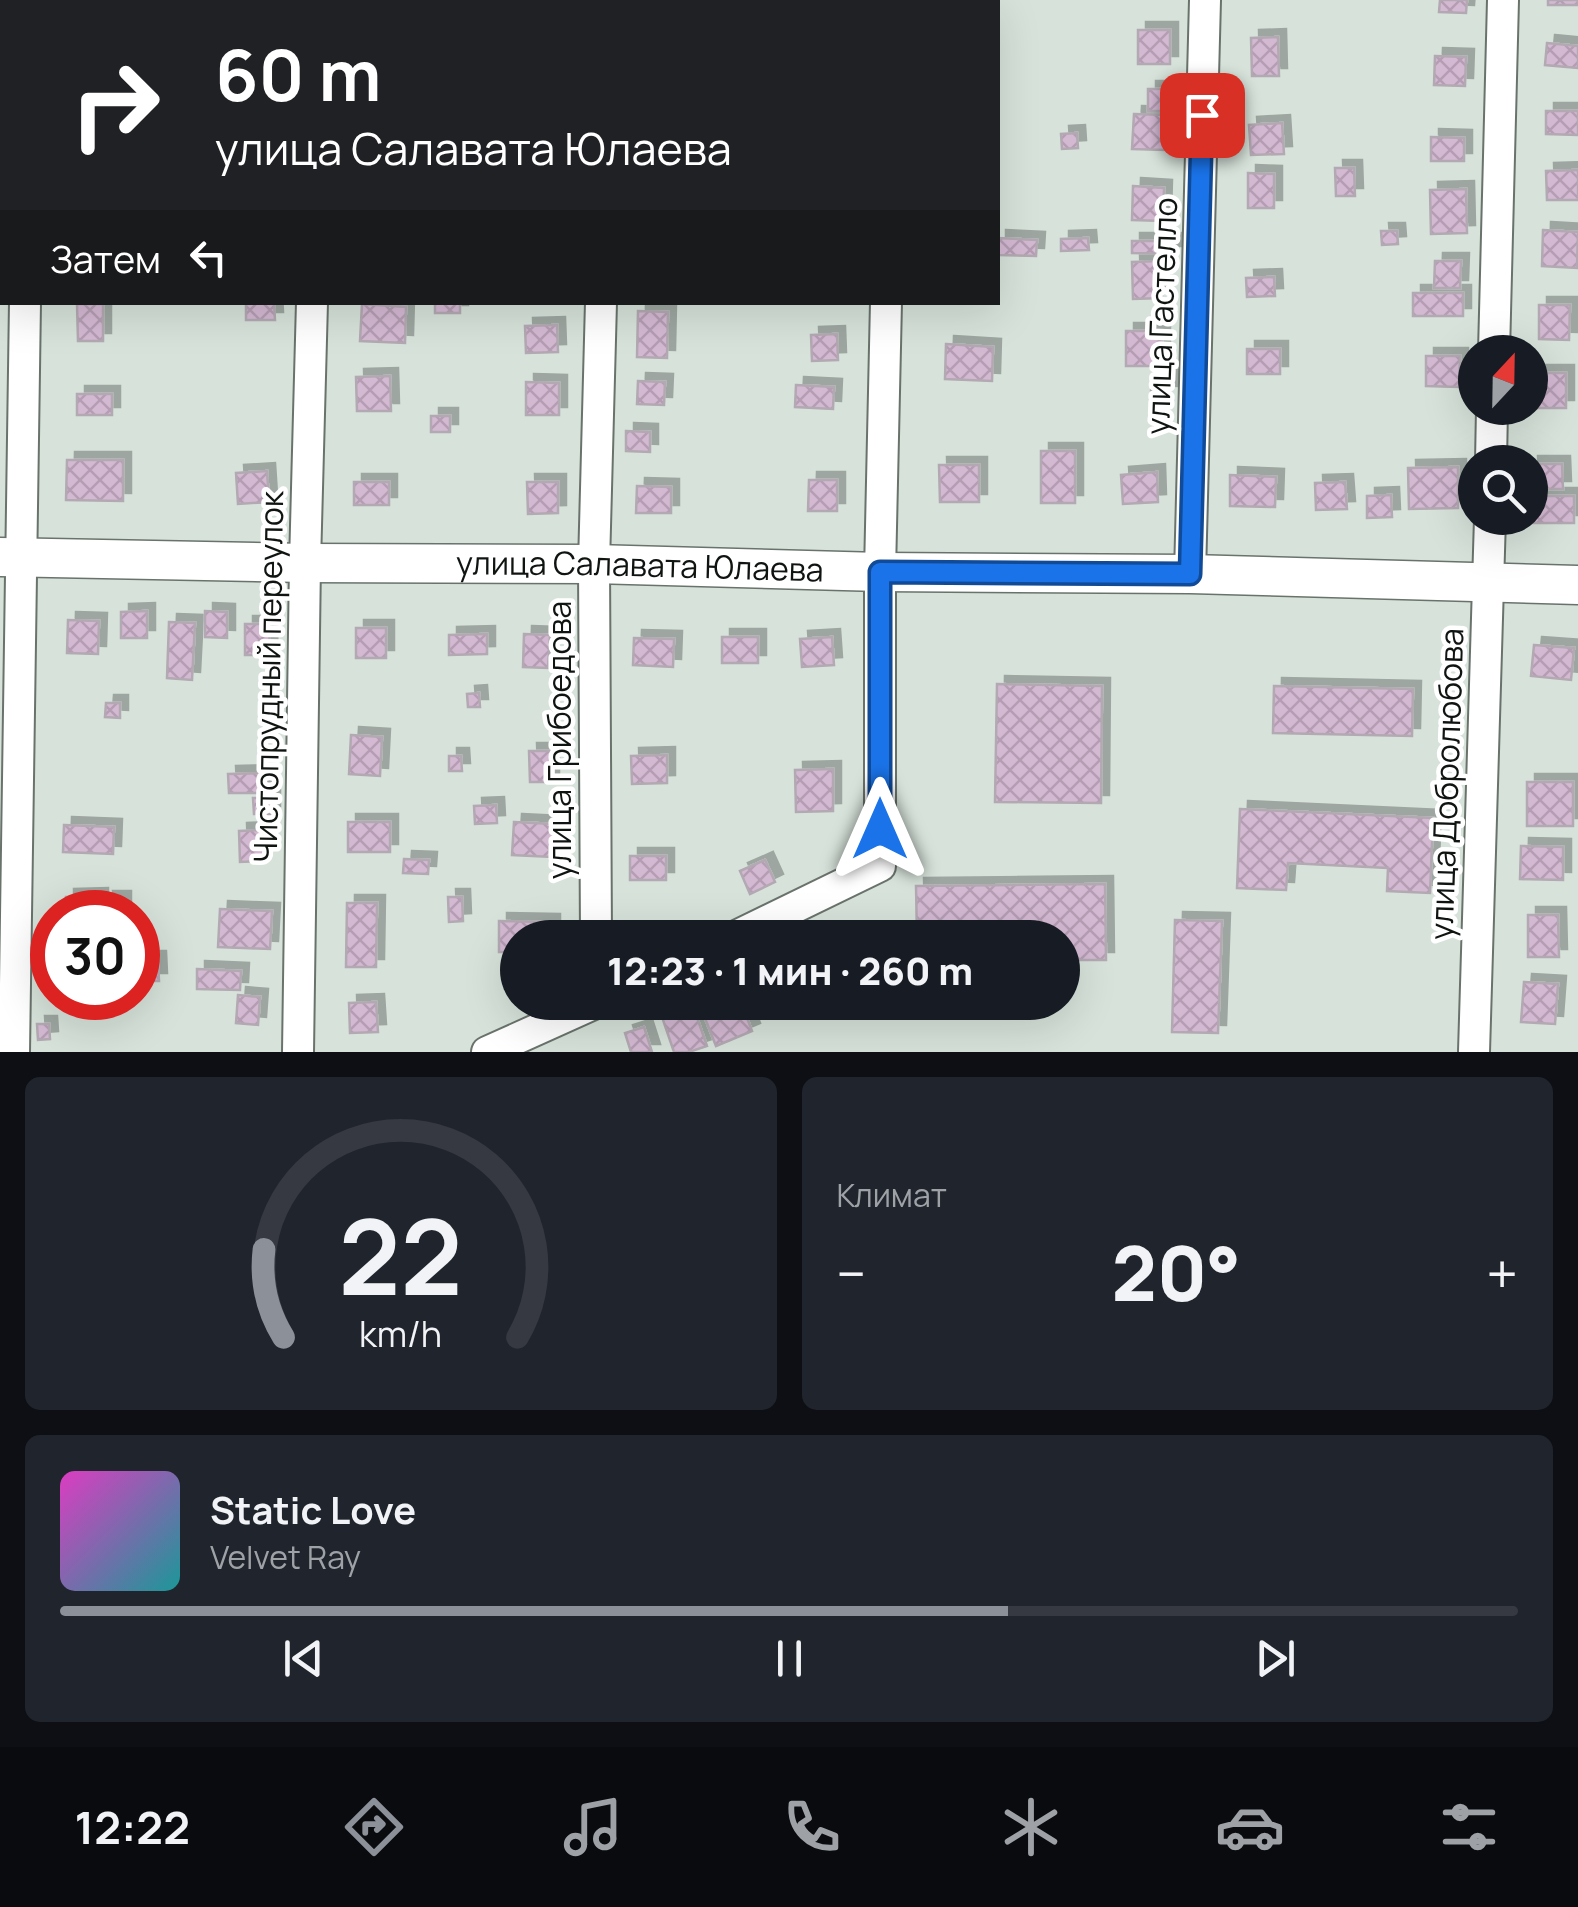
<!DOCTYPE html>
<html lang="ru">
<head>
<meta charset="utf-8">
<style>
	body { margin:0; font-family:Manrope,sans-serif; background:#20242c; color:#f1f3f6; height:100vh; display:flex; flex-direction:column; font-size:38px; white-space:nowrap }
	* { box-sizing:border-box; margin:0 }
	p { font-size:32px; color:#9ea1a6 }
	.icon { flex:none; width:55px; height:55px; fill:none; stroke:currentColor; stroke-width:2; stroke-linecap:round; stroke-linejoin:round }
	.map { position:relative; height:1052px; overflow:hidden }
	.drawer { display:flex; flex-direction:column; gap:25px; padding:25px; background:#0d0f14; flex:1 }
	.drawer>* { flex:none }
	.banner { position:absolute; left:0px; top:0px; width:1000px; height:305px; box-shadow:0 10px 40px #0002; background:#202124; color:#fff; overflow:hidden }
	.needle { width:65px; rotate:22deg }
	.buttons { position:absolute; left:1458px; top:335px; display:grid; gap:20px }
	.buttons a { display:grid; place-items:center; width:90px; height:90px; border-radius:50%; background:#171b24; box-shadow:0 10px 40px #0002; font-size:50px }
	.speed { position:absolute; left:30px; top:890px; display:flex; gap:20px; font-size:50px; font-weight:700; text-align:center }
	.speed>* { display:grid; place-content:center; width:130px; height:130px; border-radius:50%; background:#171b24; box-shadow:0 10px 40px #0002; line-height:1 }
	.speed .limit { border:15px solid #d22; background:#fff; color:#111 }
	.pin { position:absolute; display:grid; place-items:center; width:85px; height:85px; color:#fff; margin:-42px; border-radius:20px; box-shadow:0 5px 15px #0006 }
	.me { position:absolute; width:110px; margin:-55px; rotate:0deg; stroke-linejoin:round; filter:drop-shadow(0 0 8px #0008) }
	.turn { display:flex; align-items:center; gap:35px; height:210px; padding:0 50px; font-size:45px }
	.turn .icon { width:130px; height:130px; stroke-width:2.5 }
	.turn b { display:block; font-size:70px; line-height:85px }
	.then { display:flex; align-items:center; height:95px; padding:0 50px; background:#0003; gap:20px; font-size:38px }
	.big { font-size:75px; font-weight:800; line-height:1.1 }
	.drawer .card { flex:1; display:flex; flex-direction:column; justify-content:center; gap:15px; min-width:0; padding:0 35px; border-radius:15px; background:#20242c }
	.drawer .dial { align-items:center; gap:0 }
	.dial svg { height:260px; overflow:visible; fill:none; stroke:#363941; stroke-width:7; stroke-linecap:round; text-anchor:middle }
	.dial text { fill:#f1f3f6; stroke:none }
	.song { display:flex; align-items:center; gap:30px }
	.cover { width:120px; height:120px; border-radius:15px; background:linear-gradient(135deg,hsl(310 70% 55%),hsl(180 70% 35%)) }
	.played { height:10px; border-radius:5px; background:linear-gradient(90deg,#8c9099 65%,#363941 65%) }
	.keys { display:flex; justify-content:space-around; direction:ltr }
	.heat { display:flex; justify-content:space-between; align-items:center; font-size:55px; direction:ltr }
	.drawer .tiles { flex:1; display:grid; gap:25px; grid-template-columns:1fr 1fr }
	.card:last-child { grid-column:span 2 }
	.trip { position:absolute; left:500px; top:920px; width:580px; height:100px; border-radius:50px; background:#171b24; box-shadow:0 10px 40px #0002; font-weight:800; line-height:100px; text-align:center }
	.menu { display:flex; height:160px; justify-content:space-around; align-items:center; background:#090b0e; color:#9ea1a6 }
	.menu .icon { width:70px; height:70px }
	.menu .selected { color:#8c9099 }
	.menu b { font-size:45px; color:#f1f3f6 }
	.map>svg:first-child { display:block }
	.building { fill:url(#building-cross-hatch); stroke:#b3a9b2; stroke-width:2.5; filter:url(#shadow) }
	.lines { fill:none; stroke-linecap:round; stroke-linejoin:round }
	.minor-casing { stroke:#69736c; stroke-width:34 }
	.tertiary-casing { stroke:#69736c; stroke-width:41 }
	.minor { stroke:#fff; stroke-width:30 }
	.tertiary { stroke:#fff; stroke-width:38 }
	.route-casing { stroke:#114b97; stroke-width:25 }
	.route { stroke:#1a73e8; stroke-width:18 }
	.labels { text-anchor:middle; stroke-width:9; stroke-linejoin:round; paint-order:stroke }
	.street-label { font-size:32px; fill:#0f1411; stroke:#fff }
</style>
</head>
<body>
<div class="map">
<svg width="1578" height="1052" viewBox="0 0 1578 1052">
	<defs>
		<pattern id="building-cross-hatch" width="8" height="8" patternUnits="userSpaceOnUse" patternTransform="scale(2.5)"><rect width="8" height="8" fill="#d4b9d3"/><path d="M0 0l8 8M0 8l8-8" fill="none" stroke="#b59eb4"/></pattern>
		<filter id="shadow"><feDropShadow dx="8" dy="-8" stdDeviation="0" flood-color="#0004"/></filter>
	</defs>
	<rect width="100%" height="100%" fill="#d6e2da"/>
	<g class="building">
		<rect x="364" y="0" width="66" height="2"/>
		<polygon points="1440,0 1467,0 1466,13 1439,12"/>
		<rect x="1548" y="0" width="30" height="5"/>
		<rect x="1138" y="30" width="32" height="34"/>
		<polygon points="1278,37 1279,76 1252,76 1251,38"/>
		<polygon points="1547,43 1578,46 1578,68 1545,65"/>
		<polygon points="1435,56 1466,57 1465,86 1434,85"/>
		<rect x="1148" y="89" width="19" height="22"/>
		<polygon points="1546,111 1578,111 1578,135 1546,134"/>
		<polygon points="1134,114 1166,115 1165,150 1132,149"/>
		<polygon points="1282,123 1284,154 1251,155 1249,125"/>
		<polygon points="1077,133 1078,148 1062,149 1061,134"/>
		<polygon points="1431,137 1464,138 1464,161 1431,161"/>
		<polygon points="1335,168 1354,168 1355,196 1336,196"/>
		<polygon points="1578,170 1578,200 1547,200 1546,171"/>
		<polygon points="1248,173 1274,174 1274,208 1248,208"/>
		<polygon points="1133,186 1164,188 1163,221 1132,220"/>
		<polygon points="1466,189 1467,233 1431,234 1430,190"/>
		<polygon points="1543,230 1578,232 1577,268 1542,266"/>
		<polygon points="1381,231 1397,231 1398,244 1382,245"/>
		<polygon points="998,238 1037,240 1036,256 998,255"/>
		<polygon points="1088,238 1089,250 1061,251 1061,239"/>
		<polygon points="1132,241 1173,241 1173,254 1132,253"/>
		<polygon points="1161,261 1162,298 1133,299 1132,262"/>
		<polygon points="1435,261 1461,261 1460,288 1434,288"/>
		<polygon points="1274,277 1275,296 1247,297 1246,278"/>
		<rect x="1413" y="293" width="50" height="23"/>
		<polygon points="246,302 274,302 275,320 246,320"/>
		<rect x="435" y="302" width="25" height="11"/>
		<polygon points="77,304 103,304 103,341 78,341"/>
		<polygon points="362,304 406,307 405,343 360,341"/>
		<polygon points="1539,305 1570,305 1569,340 1539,339"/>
		<polygon points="638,311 668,312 667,358 637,357"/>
		<polygon points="557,325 558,352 526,353 525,326"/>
		<rect x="1126" y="331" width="36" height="35"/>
		<polygon points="837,334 838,360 812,361 811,335"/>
		<polygon points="946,344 993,347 992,381 945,379"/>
		<rect x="1247" y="349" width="33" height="25"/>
		<polygon points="1426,356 1460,356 1459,387 1426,386"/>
		<rect x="1532" y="373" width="34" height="35"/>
		<polygon points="390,376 391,411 357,411 356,377"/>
		<polygon points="1152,376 1171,378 1169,394 1151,393"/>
		<polygon points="638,381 665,382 664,405 637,404"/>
		<polygon points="526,382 559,383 559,415 526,415"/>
		<polygon points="796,385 834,387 833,409 795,407"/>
		<rect x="77" y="394" width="35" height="21"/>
		<rect x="431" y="416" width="19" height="16"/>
		<polygon points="626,431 650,432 650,452 626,451"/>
		<rect x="1041" y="451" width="34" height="52"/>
		<polygon points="67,460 123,460 123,501 66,500"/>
		<polygon points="1530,464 1562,464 1563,489 1531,489"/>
		<polygon points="939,465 979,465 979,502 940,502"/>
		<polygon points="1458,467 1458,508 1409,509 1408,468"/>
		<polygon points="267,471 269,502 238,504 236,473"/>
		<polygon points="1157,472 1158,502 1123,504 1121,475"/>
		<polygon points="1230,475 1276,477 1275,507 1230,506"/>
		<polygon points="809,480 837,480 837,511 808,511"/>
		<rect x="354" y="482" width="35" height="23"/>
		<polygon points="527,482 558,482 558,513 528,514"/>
		<polygon points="1345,482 1347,509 1316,510 1315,483"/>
		<polygon points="637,486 671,487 671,513 636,513"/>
		<polygon points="1391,495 1392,517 1367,518 1367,496"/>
		<rect x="1533" y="496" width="41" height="27"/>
		<polygon points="147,611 147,638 121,638 121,612"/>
		<polygon points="205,611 227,612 227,638 205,637"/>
		<polygon points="68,620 99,621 98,654 67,653"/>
		<polygon points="169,622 195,623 192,680 167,678"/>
		<polygon points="245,624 270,624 269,655 245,655"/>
		<rect x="356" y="628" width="30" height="30"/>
		<polygon points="487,634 487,654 449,655 449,635"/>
		<polygon points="524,634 550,635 548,668 523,667"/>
		<rect x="722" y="637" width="36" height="26"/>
		<polygon points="832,637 834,665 802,667 800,639"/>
		<polygon points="634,638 674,639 673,667 633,665"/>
		<polygon points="1534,645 1574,648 1571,680 1531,676"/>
		<polygon points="997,684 1102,686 1101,803 995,802"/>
		<polygon points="1274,686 1413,689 1412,736 1273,733"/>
		<polygon points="479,693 480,707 468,707 467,694"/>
		<polygon points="106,703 120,703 120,718 105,717"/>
		<polygon points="351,735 382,737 380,776 349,774"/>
		<polygon points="529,751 551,751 551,782 530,782"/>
		<polygon points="667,755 667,783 632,784 631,756"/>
		<polygon points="449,756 461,756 462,771 449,771"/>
		<polygon points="833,769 833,811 796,812 795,770"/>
		<polygon points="265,773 265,793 229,793 228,774"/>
		<rect x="1527" y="782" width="46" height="44"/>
		<polygon points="253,798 272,798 272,814 254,814"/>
		<polygon points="496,805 497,823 475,824 474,806"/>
		<polygon points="1240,809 1433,818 1430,893 1387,891 1388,868 1288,863 1286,890 1237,888"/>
		<rect x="348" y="822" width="42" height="30"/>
		<polygon points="514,822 554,824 552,857 512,855"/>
		<polygon points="64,825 114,827 113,854 63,852"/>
		<polygon points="263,830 264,861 240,862 239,831"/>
		<polygon points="1521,846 1563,847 1563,880 1520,879"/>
		<rect x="630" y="856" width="36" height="24"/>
		<polygon points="404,859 429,860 428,874 403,873"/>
		<polygon points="765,860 775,882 750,894 740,871"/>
		<polygon points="1105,884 1106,960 1062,960 1062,938 917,938 916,886"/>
		<polygon points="100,896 100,912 66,912 66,897"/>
		<polygon points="448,897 462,897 463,921 449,922"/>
		<polygon points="105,899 123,899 123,912 106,912"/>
		<polygon points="347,903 377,903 376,967 346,967"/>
		<polygon points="220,909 272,911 270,949 218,947"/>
		<polygon points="1528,915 1558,915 1559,957 1528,957"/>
		<polygon points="1175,920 1222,921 1218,1033 1172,1032"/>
		<polygon points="499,921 552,922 552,938 518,938 518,952 499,952"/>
		<polygon points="138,959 158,959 159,981 138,981"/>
		<polygon points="197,969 241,971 240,990 197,989"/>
		<polygon points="1524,982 1558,984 1555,1024 1521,1022"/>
		<polygon points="238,995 260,997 258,1025 236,1023"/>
		<polygon points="64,998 113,998 113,1002 64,1001"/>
		<polygon points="376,1002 378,1032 350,1033 349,1003"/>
		<polygon points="714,1002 741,1002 752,1031 716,1046 701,1008"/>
		<polygon points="693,1006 707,1046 689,1052 674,1052 662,1017"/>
		<polygon points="37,1024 49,1024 50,1039 38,1040"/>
		<polygon points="644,1027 652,1052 631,1052 625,1033"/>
	</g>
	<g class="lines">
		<defs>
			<g id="minor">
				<polyline points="31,2 31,0"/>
				<polyline points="320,2 320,0"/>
				<polyline points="609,2 610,0"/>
				<polyline points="893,2 893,0"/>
				<polyline points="1494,352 1503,0"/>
				<polyline points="1491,462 1492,408"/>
				<polyline points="1190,574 1205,0"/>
				<polyline points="596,938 594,564 601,302"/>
				<polyline points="732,938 880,866 880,572 886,302"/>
				<polyline points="14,1052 25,302"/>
				<polyline points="298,1052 305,563 312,302"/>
				<polyline points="487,1052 598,1002"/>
				<polyline points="1474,1052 1490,518"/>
			</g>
			<g id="tertiary">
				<path id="s1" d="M0 557 305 563 594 564 880 572 1190 574 1578 585"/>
			</g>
		</defs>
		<use href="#minor" class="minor-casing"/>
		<use href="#tertiary" class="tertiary-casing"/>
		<use href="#minor" class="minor"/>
		<use href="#tertiary" class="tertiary"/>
	</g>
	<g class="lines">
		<defs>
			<polyline id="route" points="880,829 880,572 1190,574 1202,115"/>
		</defs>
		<use href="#route" class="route-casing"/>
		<use href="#route" class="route"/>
	</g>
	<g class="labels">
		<g class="street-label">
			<text transform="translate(1162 316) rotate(-88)" y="11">улица Гастелло</text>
			<text dy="11" stroke="none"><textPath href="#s1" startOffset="640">улица Салавата Юлаева</textPath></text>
			<text transform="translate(269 677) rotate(-89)" y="11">Чистопрудный переулок</text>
			<text transform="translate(560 740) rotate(-90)" y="11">улица Грибоедова</text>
			<text transform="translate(1447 784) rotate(-88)" y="11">улица Добролюбова</text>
		</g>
	</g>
</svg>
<div class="buttons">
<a><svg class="needle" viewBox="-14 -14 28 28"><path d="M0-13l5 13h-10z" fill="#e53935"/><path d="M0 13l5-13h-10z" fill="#9ea1a6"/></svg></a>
<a><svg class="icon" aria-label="search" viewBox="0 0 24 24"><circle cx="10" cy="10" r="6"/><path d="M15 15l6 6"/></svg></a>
</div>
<div class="speed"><div class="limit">30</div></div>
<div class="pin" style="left:1202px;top:115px;background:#d93025"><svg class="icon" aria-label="arrive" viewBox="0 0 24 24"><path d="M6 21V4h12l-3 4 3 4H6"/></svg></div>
<svg class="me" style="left:880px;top:829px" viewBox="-20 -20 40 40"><path d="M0-17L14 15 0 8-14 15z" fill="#1a73e8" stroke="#fff" stroke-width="4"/></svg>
<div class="trip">12:23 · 1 мин · 260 m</div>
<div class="banner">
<div class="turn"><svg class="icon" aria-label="right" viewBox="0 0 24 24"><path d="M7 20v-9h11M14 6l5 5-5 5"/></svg><div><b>60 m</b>улица Салавата Юлаева</div></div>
<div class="then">Затем<svg class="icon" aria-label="left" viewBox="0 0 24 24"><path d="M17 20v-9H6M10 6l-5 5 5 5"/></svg></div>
</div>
</div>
<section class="drawer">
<div class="tiles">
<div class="card dial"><svg viewBox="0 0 100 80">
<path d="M14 69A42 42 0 1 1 86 69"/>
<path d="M14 69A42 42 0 0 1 8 42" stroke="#8c9099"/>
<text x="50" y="56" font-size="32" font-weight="700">22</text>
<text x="50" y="72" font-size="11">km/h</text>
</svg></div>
<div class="card"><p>Климат</p>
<div class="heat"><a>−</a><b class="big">20°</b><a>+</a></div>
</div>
<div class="card">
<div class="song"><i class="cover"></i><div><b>Static Love</b><p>Velvet Ray</p></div></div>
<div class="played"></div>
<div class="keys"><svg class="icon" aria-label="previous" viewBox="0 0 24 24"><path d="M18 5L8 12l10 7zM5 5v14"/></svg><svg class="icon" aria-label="pause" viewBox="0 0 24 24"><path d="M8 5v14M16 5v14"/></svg><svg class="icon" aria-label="next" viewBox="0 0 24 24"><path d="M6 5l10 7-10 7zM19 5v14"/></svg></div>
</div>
</div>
</section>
<nav class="menu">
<b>12:22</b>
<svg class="icon selected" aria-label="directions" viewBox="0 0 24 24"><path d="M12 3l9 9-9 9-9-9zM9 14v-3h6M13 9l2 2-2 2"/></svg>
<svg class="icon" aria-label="music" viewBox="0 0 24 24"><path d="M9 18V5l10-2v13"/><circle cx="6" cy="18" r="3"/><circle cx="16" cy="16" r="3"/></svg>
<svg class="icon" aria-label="phone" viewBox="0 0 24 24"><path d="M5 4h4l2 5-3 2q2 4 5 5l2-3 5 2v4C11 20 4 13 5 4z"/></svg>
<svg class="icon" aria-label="climate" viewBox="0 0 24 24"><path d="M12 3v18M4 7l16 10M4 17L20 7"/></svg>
<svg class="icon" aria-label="car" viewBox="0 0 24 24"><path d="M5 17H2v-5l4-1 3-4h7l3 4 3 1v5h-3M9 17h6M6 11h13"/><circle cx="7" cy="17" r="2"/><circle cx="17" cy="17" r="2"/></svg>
<svg class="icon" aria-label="filters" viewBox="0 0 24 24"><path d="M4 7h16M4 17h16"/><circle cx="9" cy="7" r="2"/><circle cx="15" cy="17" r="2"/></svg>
</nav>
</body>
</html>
